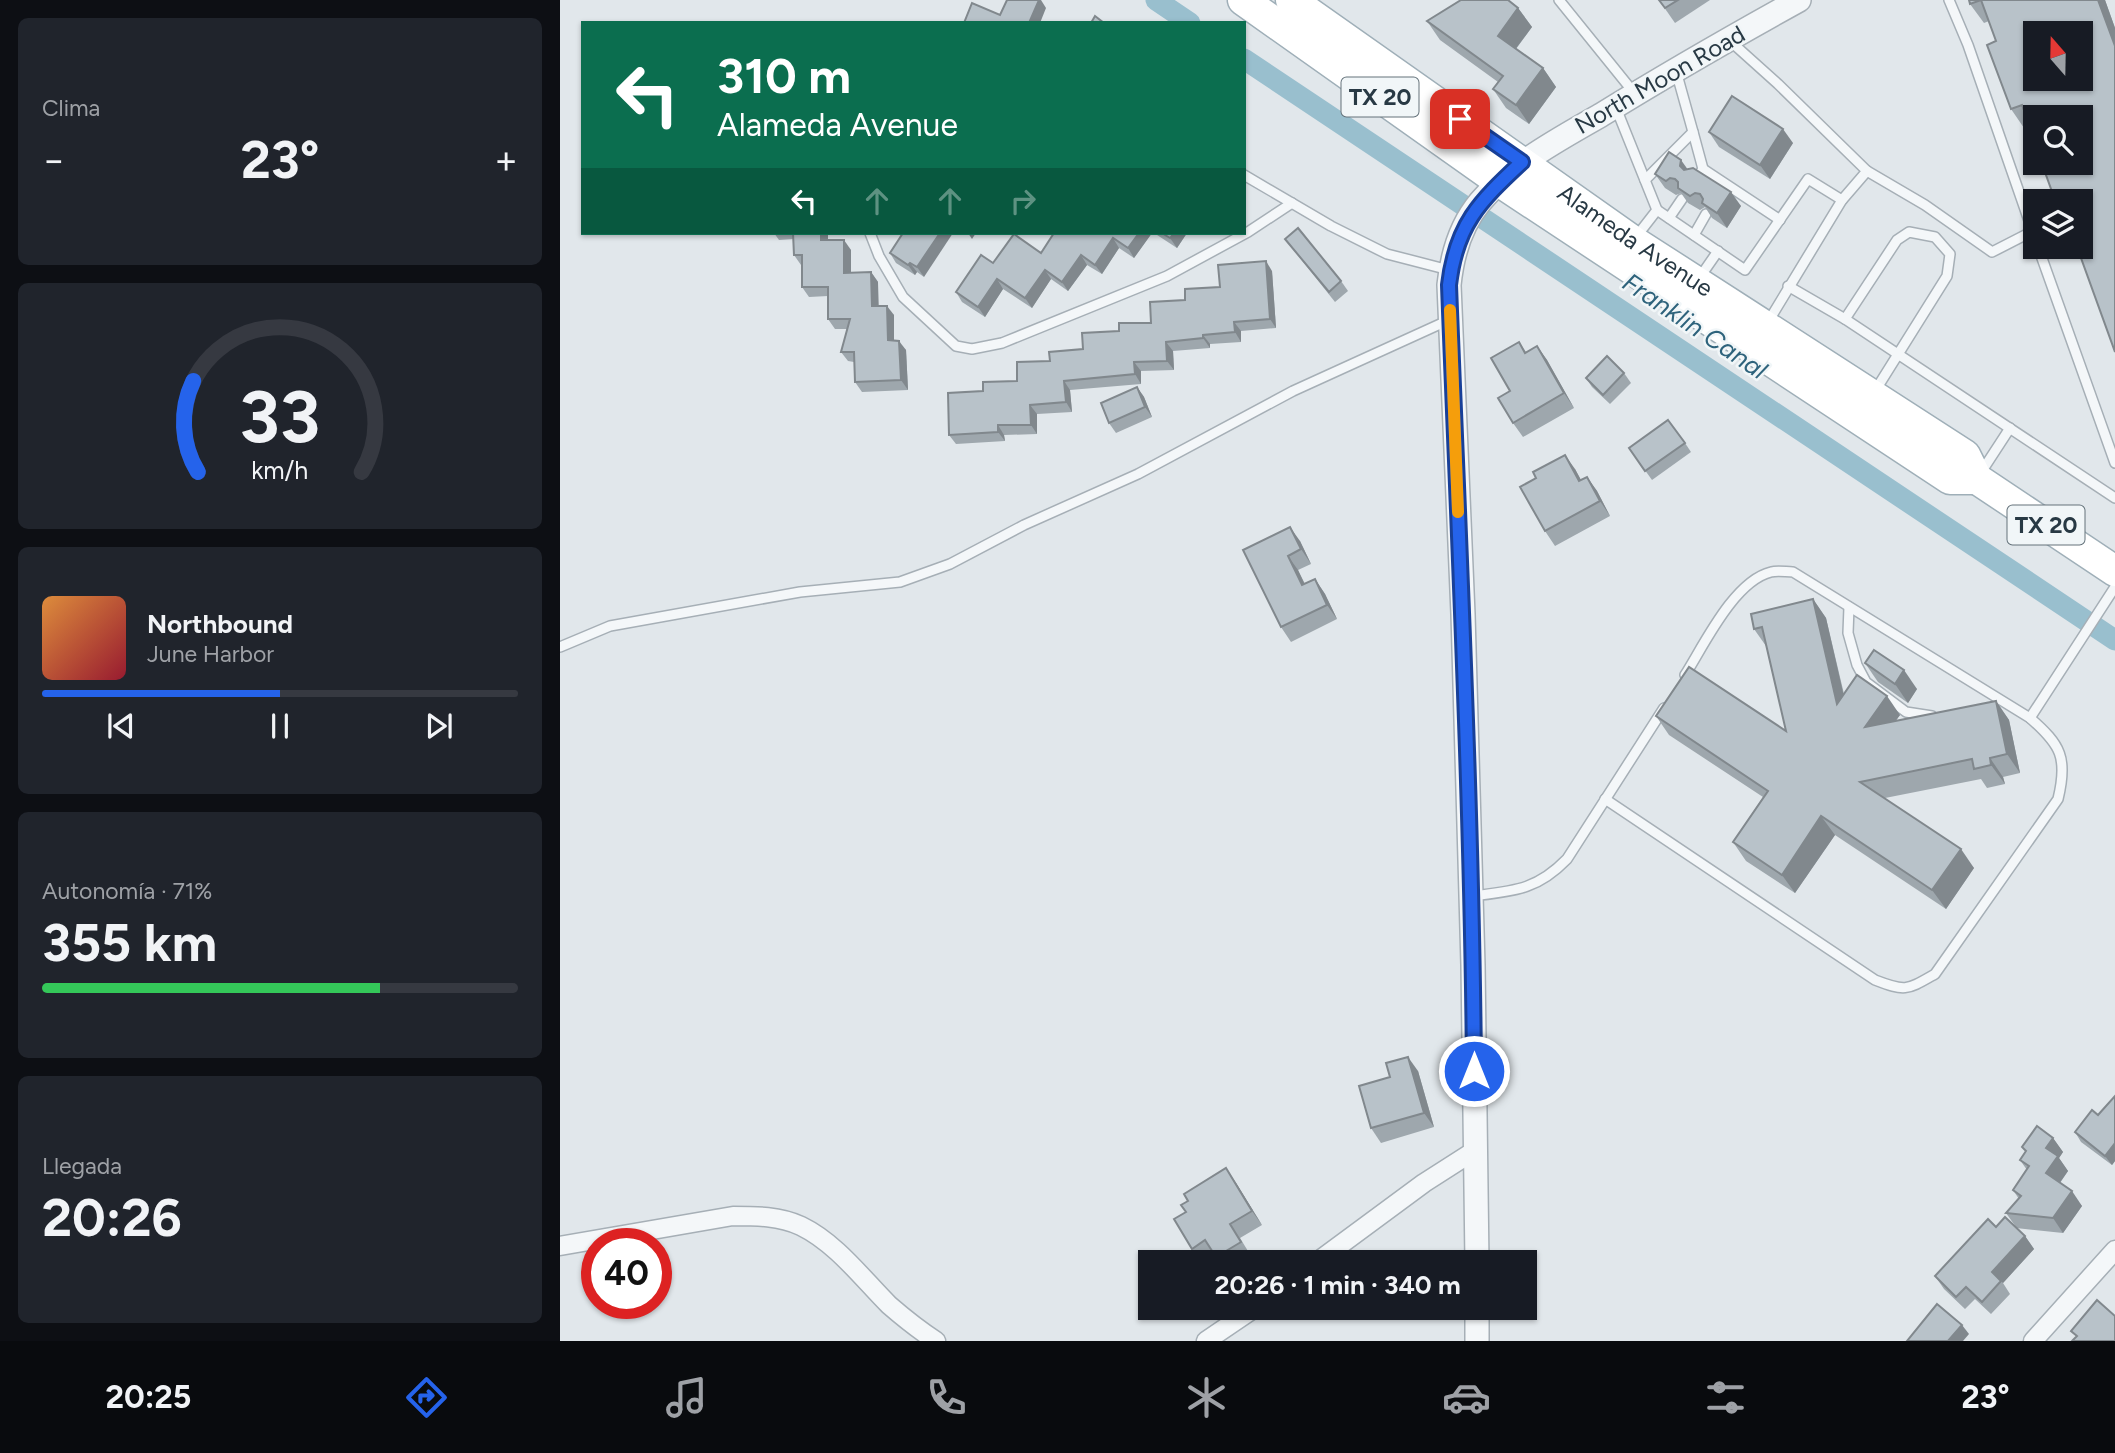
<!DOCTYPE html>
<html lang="es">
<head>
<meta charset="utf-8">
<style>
	body { margin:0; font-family:Figtree,sans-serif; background:#20242c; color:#f1f3f6; height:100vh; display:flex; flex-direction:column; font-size:26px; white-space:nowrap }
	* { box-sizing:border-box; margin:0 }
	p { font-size:23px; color:#9ea1a6 }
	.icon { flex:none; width:38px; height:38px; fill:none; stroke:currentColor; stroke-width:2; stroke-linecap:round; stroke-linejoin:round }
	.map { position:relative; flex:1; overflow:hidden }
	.drawer { display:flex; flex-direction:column; gap:18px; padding:18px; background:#0d0f14; width:560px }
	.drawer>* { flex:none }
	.banner { position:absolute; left:21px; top:21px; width:665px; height:214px; border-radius:0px; box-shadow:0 2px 5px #0004; background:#0b6e4f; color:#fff; overflow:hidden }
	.needle { width:46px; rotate:340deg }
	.tools { position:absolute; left:1463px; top:21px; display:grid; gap:14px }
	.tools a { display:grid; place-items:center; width:70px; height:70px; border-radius:0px; background:#171b24; box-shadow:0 2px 5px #0004; font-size:35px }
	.speed { position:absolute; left:21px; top:1228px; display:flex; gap:14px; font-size:35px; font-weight:700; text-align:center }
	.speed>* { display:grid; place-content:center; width:91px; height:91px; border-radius:50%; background:#171b24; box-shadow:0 2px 5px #0004; line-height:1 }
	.speed .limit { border:10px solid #d22; background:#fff; color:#111 }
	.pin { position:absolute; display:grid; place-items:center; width:60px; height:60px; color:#fff; margin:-30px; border-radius:14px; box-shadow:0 4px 10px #0006 }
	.me { position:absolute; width:77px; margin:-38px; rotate:0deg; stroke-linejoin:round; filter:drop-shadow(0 0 5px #0008) }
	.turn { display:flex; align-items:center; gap:24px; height:147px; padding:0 21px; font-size:32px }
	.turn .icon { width:91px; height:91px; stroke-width:2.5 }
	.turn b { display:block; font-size:49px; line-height:60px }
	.lanes { display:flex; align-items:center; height:66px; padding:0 21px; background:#0003; justify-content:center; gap:35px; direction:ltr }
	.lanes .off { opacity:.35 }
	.big { font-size:52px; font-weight:700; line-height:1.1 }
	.drawer .card { flex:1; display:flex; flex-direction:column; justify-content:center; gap:10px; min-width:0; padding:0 24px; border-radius:10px; background:#20242c }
	.drawer .dial { align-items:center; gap:0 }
	.dial svg { height:182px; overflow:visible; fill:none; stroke:#363941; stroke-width:7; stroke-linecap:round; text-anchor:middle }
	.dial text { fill:#f1f3f6; stroke:none }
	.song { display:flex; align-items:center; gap:21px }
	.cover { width:84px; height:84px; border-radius:10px; background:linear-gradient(135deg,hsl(30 70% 55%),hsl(350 70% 35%)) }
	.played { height:7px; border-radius:4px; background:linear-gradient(90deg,#2563eb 50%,#363941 50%) }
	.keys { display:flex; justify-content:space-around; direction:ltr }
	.heat { display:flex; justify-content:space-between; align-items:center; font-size:38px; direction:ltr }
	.charge { height:10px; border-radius:5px; background:linear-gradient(90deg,#34c759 71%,#363941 0) }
	.trip { position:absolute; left:578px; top:1250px; width:399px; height:70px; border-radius:0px; background:#171b24; box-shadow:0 2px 5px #0004; font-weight:700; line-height:70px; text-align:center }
	.menu { display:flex; height:112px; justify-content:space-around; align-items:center; background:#090b0e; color:#9ea1a6 }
	.menu .icon { width:49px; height:49px }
	.menu .selected { color:#2563eb }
	.menu b { font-size:32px; color:#f1f3f6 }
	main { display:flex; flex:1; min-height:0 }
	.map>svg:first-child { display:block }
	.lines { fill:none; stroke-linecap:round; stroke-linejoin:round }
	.canal { stroke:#99bfce; stroke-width:21 }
	.service-casing { stroke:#a6afb6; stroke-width:12 }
	.minor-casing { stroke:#a6afb6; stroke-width:21 }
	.tertiary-casing { stroke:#a6afb6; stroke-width:26 }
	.primary-casing { stroke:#9fafb8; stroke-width:33 }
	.service { stroke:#f4f7f9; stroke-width:9 }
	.minor { stroke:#f4f7f9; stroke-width:18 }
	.tertiary { stroke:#f4f7f9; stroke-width:23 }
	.primary { stroke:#fff; stroke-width:30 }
	.wall { fill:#9ea7ad }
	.shaded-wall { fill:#81888d }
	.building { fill:#b8c2c9; stroke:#81888d; stroke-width:2; fill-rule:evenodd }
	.route-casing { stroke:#184099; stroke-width:18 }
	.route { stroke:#2563eb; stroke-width:12 }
	.slow { stroke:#f59e0b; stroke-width:12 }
	.labels { text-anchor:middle; stroke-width:5; stroke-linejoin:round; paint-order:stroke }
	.shield { fill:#f1f6f8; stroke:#64727a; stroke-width:2 }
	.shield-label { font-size:23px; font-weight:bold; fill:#283944 }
	.street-label { font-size:24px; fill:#283944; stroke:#f1f6f8 }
	.water-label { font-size:26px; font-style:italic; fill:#2e637c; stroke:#f1f6f8 }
</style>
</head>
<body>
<main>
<section class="drawer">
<div class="card"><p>Clima</p>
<div class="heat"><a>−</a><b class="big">23°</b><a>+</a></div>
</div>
<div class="card dial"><svg viewBox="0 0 100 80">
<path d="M14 69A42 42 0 1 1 86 69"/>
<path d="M14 69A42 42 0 0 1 12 29" stroke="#2563eb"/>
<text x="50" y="56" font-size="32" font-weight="700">33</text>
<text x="50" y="72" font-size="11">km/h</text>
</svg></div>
<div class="card">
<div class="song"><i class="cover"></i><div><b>Northbound</b><p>June Harbor</p></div></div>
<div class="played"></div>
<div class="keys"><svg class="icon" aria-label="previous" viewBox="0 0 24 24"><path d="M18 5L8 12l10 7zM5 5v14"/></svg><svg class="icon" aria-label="pause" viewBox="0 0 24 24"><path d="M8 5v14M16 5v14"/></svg><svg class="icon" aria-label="next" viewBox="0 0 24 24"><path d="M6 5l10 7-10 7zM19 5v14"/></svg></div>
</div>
<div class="card"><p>Autonomía · 71%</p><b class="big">355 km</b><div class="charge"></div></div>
<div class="card"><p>Llegada</p><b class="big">20:26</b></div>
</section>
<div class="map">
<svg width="1555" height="1341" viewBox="0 0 1555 1341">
	<rect width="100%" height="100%" fill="#e1e7eb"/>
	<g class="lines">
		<g class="canal">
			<polyline points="596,0 630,23"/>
			<polyline points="684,59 1555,640"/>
		</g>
		<defs>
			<g id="service">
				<polyline points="999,0 1075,94"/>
				<polyline points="1389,0 1408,45 1475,238"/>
				<polyline points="1169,40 1218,84 1307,171 1282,200 1208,322"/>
				<polyline points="1056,108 1097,210"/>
				<polyline points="1133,132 1143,169"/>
				<polyline points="1307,171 1365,205 1432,252 1473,231"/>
				<polyline points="684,175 771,226 827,254 889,270"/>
				<polyline points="1137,178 1143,169 1220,220"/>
				<polyline points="1085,180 1133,132 1116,71"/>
				<polyline points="1109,218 1122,199"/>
				<polyline points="310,233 319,256 343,297 396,346 412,349 442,343 607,276 688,232 732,203"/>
				<polyline points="1134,235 1146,214"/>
				<polyline points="1076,237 1097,210 1185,270 1248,179 1282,200"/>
				<polyline points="1478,247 1555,463"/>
				<polyline points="1140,277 1158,251"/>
				<polyline points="1228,286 1285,319"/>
				<polyline points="1315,391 1387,276 1390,254 1375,237 1349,232 1337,240 1285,319 1555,498"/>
				<polyline points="1420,474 1450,428"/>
				<polyline points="1289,607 1288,633 1297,665 1306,682 1346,712 1372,716"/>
				<polyline points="0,647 50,626 240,592 340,582 390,564 464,525 578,474 733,391 889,320"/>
				<polyline points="1470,718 1555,587"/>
				<path d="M1045 799 1315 980C1346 992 1347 990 1375 974L1498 799C1508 758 1501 745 1470 718L1233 572C1226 572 1218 570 1211 572 1174 581 1144 645 1125 675"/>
				<path d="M913 896C954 891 977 890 1007 859L1104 708"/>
			</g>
			<g id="minor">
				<path d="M0 1246 173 1216C196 1216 220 1216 241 1226 276 1243 302 1278 329 1305 344 1318 359 1330 376 1341"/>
				<polyline points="757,1262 864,1183 914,1151"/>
				<polyline points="646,1341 696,1307"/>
				<polyline points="1473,1341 1555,1250"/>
			</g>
			<g id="tertiary">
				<path d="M917 1262 913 965 903 614 889 285C892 255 900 226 920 202 953 163 998 140 1041 115 1106 75 1172 37 1239 0"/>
				<polyline points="917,1341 917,1307"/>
			</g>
			<g id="primary">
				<polyline points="683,0 940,182 1390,479 1417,479"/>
				<path id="s1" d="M731 0 1073 241 1405 455 1417 479 1555 571"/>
			</g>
		</defs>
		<use href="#service" class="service-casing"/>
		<use href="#minor" class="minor-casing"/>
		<use href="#tertiary" class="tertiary-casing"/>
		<use href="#primary" class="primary-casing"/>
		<use href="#service" class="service"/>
		<use href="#minor" class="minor"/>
		<use href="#tertiary" class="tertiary"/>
		<use href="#primary" class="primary"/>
	</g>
	<g class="wall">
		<polygon points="1099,0 1150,0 1115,23"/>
		<polygon points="1409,0 1545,0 1555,28 1521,201 1497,201 1494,197 1521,163 1475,117 1475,137 1470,126 1464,128 1451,109 1436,41 1429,21 1424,23 1410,4"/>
		<polygon points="958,8 972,27 956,49 983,68 996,87 969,124 946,108 933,89 938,82 880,40 867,21"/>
		<polygon points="1149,132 1233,143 1210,179 1159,147"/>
		<polygon points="1127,169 1181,206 1167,228 1152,218 1145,207 1140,210 1128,203 1121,193 1116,195 1105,188 1095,174"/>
		<polygon points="214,233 268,233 268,240 291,250 291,272 311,272 318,282 318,306 334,315 334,341 346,350 348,390 302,392 295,382 294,362 288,361 281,352 288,329 275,329 268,319 268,296 249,297 242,287 242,265 241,265 234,255 234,239 219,240"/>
		<polygon points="343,233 364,277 357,272 355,275 336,263 330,253"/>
		<polygon points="494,233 592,233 574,258 559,248 542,274 527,265 508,291 491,279 472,308 443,289 425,317 402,302 396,292 433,263 481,253"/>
		<polygon points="594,233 627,233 617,248"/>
		<polygon points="725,239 781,281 788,291 775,302"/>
		<polygon points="712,271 716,328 681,331 681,342 650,344 650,348 613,351 614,370 581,371 581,384 510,390 512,412 477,414 477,434 444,435 445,441 396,444 389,435 423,391 457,381 490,361 523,349 559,331 591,323 625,300 660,287"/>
		<polygon points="959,342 966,352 977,346 987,360 1014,408 963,437 953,423 950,391"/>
		<polygon points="1064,373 1071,383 1050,404 1032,387 1026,378"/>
		<polygon points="577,387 584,397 592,417 556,433 549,423"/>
		<polygon points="1125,443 1131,452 1092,480 1069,448"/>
		<polygon points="1015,469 1021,480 1027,477 1037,491 1050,516 995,546 985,531"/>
		<polygon points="740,541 751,564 738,570 745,584 755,579 765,594 777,619 731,642 721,627 683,550"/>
		<polygon points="1253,599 1266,618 1284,694 1340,715 1335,721 1436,701 1449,720 1460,773 1443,777 1445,784 1427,788 1421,779 1325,798 1414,868 1386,909 1275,835 1235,893 1186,861 1173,842 1203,797 1109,735 1096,716 1226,731 1206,646 1194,629"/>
		<polygon points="1305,663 1357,689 1348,703 1318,682"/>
		<polygon points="858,1071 874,1127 821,1143 811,1128 830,1077"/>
		<polygon points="1555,1096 1555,1161 1552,1165 1521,1142 1515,1132 1538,1115"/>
		<polygon points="1493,1138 1503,1152 1499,1158 1508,1171 1500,1183 1522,1206 1503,1233 1456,1228 1465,1236 1474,1249 1443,1283 1450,1294 1431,1314 1415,1299 1405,1309 1384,1289 1375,1276 1436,1227 1456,1227 1446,1213 1459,1199 1453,1190 1467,1170 1460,1160"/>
		<polygon points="676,1183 702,1225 680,1238 691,1256 682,1262 659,1262 655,1255 644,1262 641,1262 632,1249"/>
	</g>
	<g class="shaded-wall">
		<polygon points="479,0 481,0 486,8 480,23 469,23"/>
		<polygon points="1538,0 1545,0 1555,28 1555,46"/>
		<polygon points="958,8 972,27 951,55 938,36"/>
		<polygon points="983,68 996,87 969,124 956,105"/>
		<polygon points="1223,129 1233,143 1210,179 1200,165"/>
		<polygon points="1121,160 1131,174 1130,180 1120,166"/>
		<polygon points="1171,192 1181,206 1167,228 1157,213"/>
		<polygon points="261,233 268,233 268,250 261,240"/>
		<polygon points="380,233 393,233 364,277 357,267"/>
		<polygon points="408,233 416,233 412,239"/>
		<polygon points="579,233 592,233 574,258 568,248"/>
		<polygon points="614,233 627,233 617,248 610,238"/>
		<polygon points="553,238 559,248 542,274 535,265"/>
		<polygon points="284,240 291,250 291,282 284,273"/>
		<polygon points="521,255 527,265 508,291 502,282"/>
		<polygon points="706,261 712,271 716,328 710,319"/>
		<polygon points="350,263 357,272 355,275 348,265"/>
		<polygon points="485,270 491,279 472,308 465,298"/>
		<polygon points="311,272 318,282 319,315 312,306"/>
		<polygon points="437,279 443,289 425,317 418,307"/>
		<polygon points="327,306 334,315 334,350 328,340"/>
		<polygon points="674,322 681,331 681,342 675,332"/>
		<polygon points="643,335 650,344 650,348 643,338"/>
		<polygon points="339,341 346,350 348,390 341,380"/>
		<polygon points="606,342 613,351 614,370 607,361"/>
		<polygon points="977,346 987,360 1014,408 1004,393"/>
		<polygon points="574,362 581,371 581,384 575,374"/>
		<polygon points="504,381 510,390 512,412 506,402"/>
		<polygon points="577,387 584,397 592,417 585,407"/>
		<polygon points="470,405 477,414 477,434 471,425"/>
		<polygon points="438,425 444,435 445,441 438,432"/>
		<polygon points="1005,455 1015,469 1029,495 1019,481"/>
		<polygon points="1027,477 1037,491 1050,516 1040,501"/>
		<polygon points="730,527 740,541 751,564 741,549"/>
		<polygon points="728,556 738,570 752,600 742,585"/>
		<polygon points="755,579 765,594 777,619 767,605"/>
		<polygon points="1253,599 1266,618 1290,723 1277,704"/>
		<polygon points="1344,670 1357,689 1348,703 1335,684"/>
		<polygon points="1327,696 1340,715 1318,746 1305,727"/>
		<polygon points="1436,701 1449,720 1460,773 1447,754"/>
		<polygon points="1430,758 1443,777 1445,784 1431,765"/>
		<polygon points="1261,816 1275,835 1235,893 1222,875"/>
		<polygon points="1401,849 1414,868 1386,909 1372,890"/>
		<polygon points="848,1057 858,1071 874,1127 864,1113"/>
		<polygon points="1493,1138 1503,1152 1499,1158 1508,1171 1496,1188 1486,1173 1486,1148"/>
		<polygon points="1555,1143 1555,1161 1552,1165 1545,1156"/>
		<polygon points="666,1168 676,1183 702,1225 692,1211"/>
		<polygon points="1512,1191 1522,1206 1503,1233 1493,1218"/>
		<polygon points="1465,1236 1474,1249 1443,1283 1432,1272"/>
		<polygon points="1402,1325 1409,1334 1403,1341 1388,1341"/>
	</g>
	<g class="building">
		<polygon points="447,0 479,0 469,23 404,23 412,3 440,15"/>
		<polygon points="901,0 948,0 958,8 938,36 983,68 956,105 933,89 943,76 867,21"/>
		<polygon points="1099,0 1118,0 1105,8"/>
		<polygon points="1409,0 1421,0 1410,4"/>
		<path d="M1421 0H1538L1555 46V352L1517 247H1521V201H1500L1498 195 1494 197 1482 164 1483 163H1521V117H1475V135L1472 132 1462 105 1451 109 1427 45 1436 41ZM1475 33H1521V79H1475Z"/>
		<polygon points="535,16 544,23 531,23"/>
		<polygon points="1172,96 1223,129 1200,165 1149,132"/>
		<polygon points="1109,152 1121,160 1120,166 1124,170 1133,168 1171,192 1157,213 1142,203 1143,199 1140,194 1135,193 1130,196 1118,188 1118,182 1115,179 1110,178 1106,181 1095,174"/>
		<polygon points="738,228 781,281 769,292 725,239"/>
		<polygon points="233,233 261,233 261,240 284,240 284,273 311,272 312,306 327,306 328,340 339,341 341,380 295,382 294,352 281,352 290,319 268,319 268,287 242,287 242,255 234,255"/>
		<polygon points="343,233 380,233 357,267 350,263 348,265 330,253"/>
		<polygon points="494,233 579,233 568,248 553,238 535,265 521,255 502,282 485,270 465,298 437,279 418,307 396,292 421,255 433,263 454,234 481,253"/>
		<polygon points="602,233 614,233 610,238"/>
		<polygon points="706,261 710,319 674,322 675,332 643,335 643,338 606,342 607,361 574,362 575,374 504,381 506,402 470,405 471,425 438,425 438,432 389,435 388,393 423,391 423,382 457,381 457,362 490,361 489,352 523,349 522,333 559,331 559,323 591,323 590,302 625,300 625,289 660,287 658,265"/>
		<polygon points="959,342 965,353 977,346 1004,393 953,423 938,398 950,391 931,358"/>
		<polygon points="1047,356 1064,373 1043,395 1026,378"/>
		<polygon points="577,387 585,407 549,423 541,403"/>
		<polygon points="1108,420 1125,443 1085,471 1069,448"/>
		<polygon points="1005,455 1019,481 1027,477 1040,501 985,531 960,487 976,478 973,472"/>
		<polygon points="730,527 741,549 728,556 742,585 755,579 767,605 721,627 683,550"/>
		<polygon points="1253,599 1277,704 1297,675 1327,696 1305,727 1436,701 1447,754 1430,758 1431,765 1414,769 1412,759 1300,782 1401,849 1372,890 1261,816 1222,875 1173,842 1208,791 1096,716 1129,667 1226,731 1202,627 1194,629 1191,614"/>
		<polygon points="1314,650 1344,670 1335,684 1305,663"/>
		<polygon points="848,1057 864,1113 811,1128 799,1086 830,1077 826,1063"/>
		<polygon points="1555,1096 1555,1143 1545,1156 1515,1132 1532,1110 1538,1115"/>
		<polygon points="1477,1126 1493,1138 1486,1148 1498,1156 1486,1173 1512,1191 1493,1218 1446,1213 1461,1196 1453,1190 1469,1166 1460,1160 1466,1151 1462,1147"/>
		<polygon points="666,1168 692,1211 670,1224 681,1242 656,1257 645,1240 632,1249 614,1219 626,1212 621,1205 628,1201 624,1194"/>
		<polygon points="1445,1217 1465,1236 1432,1272 1441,1281 1422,1302 1406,1287 1396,1297 1375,1276 1428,1219 1436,1227"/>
		<polygon points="1537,1300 1555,1316 1555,1341 1512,1341 1517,1336 1511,1331"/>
		<polygon points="1377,1304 1402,1325 1388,1341 1347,1341"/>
	</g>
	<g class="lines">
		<defs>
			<path id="route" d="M900 119 962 162C919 202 896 225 889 285 899 547 912 809 914 1071"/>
		</defs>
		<use href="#route" class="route-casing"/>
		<use href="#route" class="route"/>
		<polyline class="slow" points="890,310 898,512"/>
	</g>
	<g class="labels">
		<g class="shield">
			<rect x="781.5" y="77.5" width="77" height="39" rx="5"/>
			<rect x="1447.5" y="505.5" width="77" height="39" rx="5"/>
		</g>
		<g class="shield-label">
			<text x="820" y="105">TX 20</text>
			<text x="1486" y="533">TX 20</text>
		</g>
		<g class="street-label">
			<text transform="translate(1100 80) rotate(-30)" y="8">North Moon Road</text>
			<text dy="8" stroke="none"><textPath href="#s1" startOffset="420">Alameda Avenue</textPath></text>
		</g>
		<g class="water-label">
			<text transform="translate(1135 326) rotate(34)" y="9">Franklin Canal</text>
		</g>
	</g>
</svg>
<div class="tools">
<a><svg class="needle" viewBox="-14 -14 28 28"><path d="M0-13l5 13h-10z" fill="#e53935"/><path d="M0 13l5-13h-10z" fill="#9ea1a6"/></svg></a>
<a><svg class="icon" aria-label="search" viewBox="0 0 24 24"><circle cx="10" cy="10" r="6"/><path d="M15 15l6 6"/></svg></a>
<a><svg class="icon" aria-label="layers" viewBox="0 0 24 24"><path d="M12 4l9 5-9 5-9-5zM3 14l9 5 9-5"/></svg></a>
</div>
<div class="speed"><div class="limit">40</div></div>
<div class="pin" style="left:900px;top:119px;background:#d93025"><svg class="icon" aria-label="arrive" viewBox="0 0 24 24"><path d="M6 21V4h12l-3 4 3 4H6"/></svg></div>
<svg class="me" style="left:914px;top:1071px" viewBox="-20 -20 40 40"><circle r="17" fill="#2563eb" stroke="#fff" stroke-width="3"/><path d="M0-11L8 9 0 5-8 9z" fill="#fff"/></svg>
<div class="trip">20:26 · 1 min · 340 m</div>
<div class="banner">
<div class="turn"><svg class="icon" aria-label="left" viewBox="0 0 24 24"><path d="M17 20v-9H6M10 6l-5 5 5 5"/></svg><div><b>310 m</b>Alameda Avenue</div></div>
<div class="lanes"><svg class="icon" aria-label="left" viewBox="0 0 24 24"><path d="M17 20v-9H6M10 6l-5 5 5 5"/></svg><svg class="icon off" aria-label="ahead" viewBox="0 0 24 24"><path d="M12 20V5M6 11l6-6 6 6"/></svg><svg class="icon off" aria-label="ahead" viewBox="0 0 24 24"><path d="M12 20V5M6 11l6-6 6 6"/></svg><svg class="icon off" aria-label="right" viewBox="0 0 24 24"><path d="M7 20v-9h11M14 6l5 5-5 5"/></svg></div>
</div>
</div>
</main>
<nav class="menu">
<b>20:25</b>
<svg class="icon selected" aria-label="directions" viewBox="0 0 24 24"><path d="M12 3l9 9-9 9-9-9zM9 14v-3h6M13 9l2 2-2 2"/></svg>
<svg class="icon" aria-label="music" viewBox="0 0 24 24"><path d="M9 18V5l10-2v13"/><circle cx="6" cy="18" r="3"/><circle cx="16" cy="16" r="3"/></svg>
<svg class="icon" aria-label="phone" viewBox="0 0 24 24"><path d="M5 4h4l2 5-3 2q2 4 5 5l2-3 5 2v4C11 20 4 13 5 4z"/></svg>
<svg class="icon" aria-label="climate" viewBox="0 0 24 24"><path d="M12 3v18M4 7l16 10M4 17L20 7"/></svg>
<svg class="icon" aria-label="car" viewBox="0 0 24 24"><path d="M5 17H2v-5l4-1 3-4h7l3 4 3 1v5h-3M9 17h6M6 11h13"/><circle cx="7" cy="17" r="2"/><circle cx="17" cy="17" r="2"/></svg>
<svg class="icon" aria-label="filters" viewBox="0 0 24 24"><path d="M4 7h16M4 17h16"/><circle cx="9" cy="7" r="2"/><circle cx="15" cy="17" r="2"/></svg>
<b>23°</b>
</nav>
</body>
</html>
